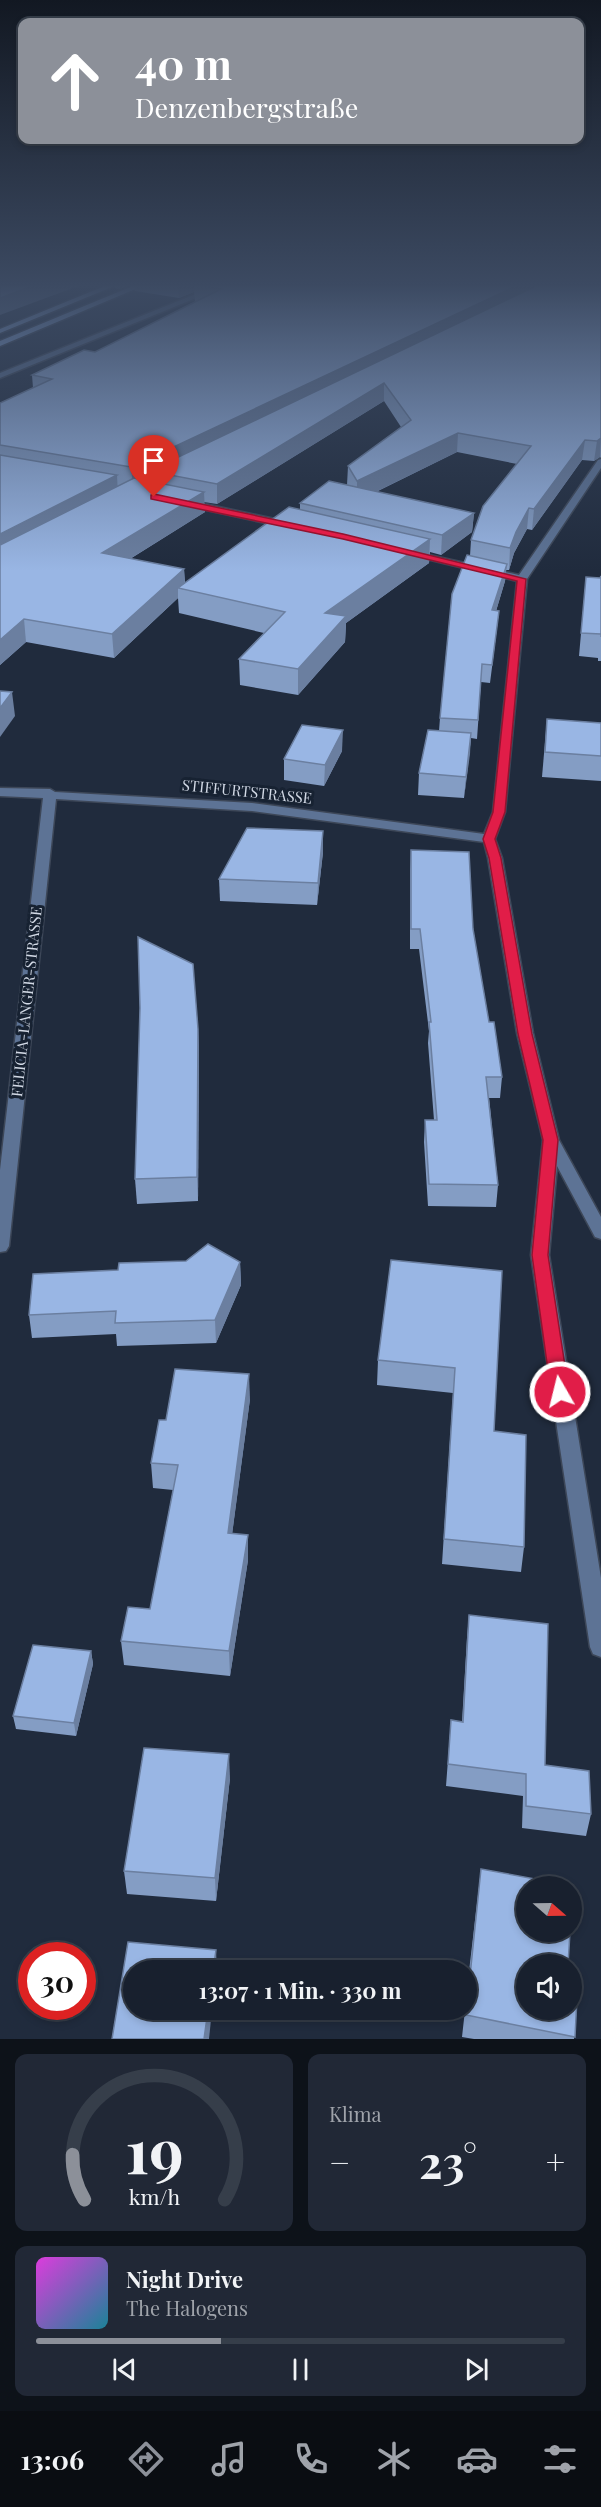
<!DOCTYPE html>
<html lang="de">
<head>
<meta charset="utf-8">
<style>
	body { margin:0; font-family:"Playfair Display",serif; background:#212836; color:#f1f3f6; height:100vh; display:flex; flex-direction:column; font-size:22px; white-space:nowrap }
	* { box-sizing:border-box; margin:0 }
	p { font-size:20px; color:#9fa3aa }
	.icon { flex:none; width:33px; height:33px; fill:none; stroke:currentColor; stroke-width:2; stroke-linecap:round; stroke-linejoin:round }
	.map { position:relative; height:2039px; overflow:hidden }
	.sheet { display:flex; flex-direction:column; gap:15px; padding:15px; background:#0d1219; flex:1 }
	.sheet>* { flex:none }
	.hud { position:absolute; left:18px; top:18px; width:566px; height:126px; border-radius:12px; box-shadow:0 3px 9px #0003,0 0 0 2px #363e4a; background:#8c9099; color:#fff; overflow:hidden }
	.needle { width:39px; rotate:110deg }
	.fabs { position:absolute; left:516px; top:1876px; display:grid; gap:12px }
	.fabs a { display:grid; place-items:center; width:66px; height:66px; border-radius:50%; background:#18202e; box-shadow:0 3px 9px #0003,0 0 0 2px #363e4a; font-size:30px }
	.speed { position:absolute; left:18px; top:1942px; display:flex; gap:12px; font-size:30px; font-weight:700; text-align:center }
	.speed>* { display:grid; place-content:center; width:78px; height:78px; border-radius:50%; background:#18202e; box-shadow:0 3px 9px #0003,0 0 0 2px #363e4a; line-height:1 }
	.speed .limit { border:9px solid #d22; background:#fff; color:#111 }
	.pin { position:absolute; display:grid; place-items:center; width:51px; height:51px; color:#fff; margin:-62px -26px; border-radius:50% 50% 50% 0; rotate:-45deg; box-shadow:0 0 6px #0007 }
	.pin .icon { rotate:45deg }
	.me { position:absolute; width:66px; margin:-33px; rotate:352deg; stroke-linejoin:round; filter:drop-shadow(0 0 4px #0008) }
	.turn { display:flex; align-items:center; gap:21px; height:126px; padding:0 18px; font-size:27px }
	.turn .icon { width:78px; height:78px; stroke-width:2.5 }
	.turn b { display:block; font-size:42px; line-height:51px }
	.big { font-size:45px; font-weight:700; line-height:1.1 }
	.sheet .widget { flex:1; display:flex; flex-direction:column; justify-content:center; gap:9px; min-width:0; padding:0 21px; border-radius:12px; background:#212836 }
	.sheet .dial { align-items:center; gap:0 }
	.dial svg { height:156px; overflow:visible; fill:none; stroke:#363e4a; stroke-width:7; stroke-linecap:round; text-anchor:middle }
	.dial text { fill:#f1f3f6; stroke:none }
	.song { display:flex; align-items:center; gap:18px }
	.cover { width:72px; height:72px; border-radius:9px; background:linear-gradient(135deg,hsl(300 70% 55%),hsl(190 70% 35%)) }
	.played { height:6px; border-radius:3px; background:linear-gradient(90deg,#8c9099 35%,#363e4a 35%) }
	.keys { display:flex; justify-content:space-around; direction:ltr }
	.heat { display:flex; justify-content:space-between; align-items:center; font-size:33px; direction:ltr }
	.sheet .tiles { flex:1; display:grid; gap:15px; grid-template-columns:1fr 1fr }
	.widget:last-child { grid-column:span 2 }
	.trip { position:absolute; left:123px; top:1960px; width:354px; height:60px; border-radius:30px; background:#18202e; box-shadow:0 3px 9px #0003,0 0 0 2px #363e4a; font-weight:700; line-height:60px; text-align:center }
	.tab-bar { display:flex; height:96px; justify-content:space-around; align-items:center; background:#0a0d12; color:#9fa3aa }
	.tab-bar .icon { width:42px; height:42px }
	.tab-bar .active { color:#8c9099 }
	.tab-bar b { font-size:27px; color:#f1f3f6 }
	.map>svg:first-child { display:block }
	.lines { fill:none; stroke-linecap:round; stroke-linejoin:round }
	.minor-casing { stroke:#3d4758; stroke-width:3 }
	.major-casing { stroke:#3d4758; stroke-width:3 }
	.minor { fill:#5d7395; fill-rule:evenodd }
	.major { fill:#96baf3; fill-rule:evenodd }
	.wall { fill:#849dc4; fill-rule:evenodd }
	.shaded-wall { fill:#6b7fa0 }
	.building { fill:#99b6e4; stroke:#6b7fa0; stroke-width:1.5 }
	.route { fill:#e11d48; stroke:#92132f; stroke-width:1.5 }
	.labels { text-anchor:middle; stroke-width:6; stroke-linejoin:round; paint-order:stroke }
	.street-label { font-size:15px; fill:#d3dae6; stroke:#172232 }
</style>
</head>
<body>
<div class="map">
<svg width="601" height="2039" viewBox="0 0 601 2039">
	<rect width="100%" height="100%" fill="#202b3d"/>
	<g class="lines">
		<defs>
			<g id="minor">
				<polygon points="218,285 228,285 0,378 0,373"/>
				<polygon points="601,459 601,468 527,579 505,812 495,839 502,858 533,1033 559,1140 601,1217 601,1239 595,1237 557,1166 549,1255 601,1578 601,1657 593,1654 590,1647 531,1255 543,1140 517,1033 488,858 484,842 252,811 56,799 9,1246 6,1251 0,1252 0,1170 43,798 0,796 0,788 50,789 55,792 252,803 484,834 493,812 517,581 406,554 411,551 519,575 598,460"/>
				<polygon points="186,500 289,522 294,525 289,528 183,505 183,501"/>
			</g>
			<g id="major">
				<polygon points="107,285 117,285 0,333 0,329"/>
				<polygon points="135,285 145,285 0,346 0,341"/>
			</g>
		</defs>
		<use href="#minor" class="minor-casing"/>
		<use href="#major" class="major-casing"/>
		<use href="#minor" class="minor"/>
		<use href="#major" class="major"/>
	</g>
	<g class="wall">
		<polygon points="115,285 128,285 120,289 115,288"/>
		<path d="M135 285H601V458L600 457 594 461 582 460 532 530 527 529 514 553 509 570H506L505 581 496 611H499L497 628 490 683 481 682 477 739 471 738 464 798 418 795 419 773 439 731 440 718 470 556 471 540 517 464 457 452 376 492 474 513 472 532 441 555 430 552 429 563 346 623 345 642 298 695 240 685 239 659 264 633 179 613 178 598 114 658 26 642 0 665V403L33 388 32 375 95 352 196 301H195L194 292 179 298 135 291ZM384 401 401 427 348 466 347 485 300 503V510L185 583 184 569 130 559 205 512 204 502 217 504Z"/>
		<polygon points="601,576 601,661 598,661 598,658 579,656 586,577 600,578"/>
		<polygon points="547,719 601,723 601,781 542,777"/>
		<polygon points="342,751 324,786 284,780 284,759"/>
		<polygon points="323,831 323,852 317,905 220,901 219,879"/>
		<polygon points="411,850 473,929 489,1022 502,1077 500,1098 489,1098 498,1185 496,1207 428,1206 424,1142 425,1120 434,1120 428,1043 429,1031 419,949 410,949 410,870"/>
		<polygon points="198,1029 199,1052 198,1201 137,1204 135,1179"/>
		<polygon points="391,1260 494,1431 524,1547 521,1572 442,1564 453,1393 377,1385 378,1360"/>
		<polygon points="240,1262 241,1285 216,1343 117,1346 116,1334 32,1338 29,1315 118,1270"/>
		<polygon points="250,1399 232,1534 248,1535 248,1560 230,1676 124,1665 121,1641 150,1609 173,1490 153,1488 151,1463 166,1420"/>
		<polygon points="469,1615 545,1765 591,1814 586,1836 522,1828 523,1796 446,1786 451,1720 462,1722 467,1638"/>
		<polygon points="91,1651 93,1664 76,1736 16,1729 13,1716"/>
		<polygon points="230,1778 216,1901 127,1894 124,1871"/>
		<polygon points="481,1869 526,2010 577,1998 574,2039 474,2039 462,2037 465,2010 466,2010 466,1997"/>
	</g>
	<g class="shaded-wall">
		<polygon points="35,285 81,285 0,315 0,298"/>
		<polygon points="120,285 128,285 120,289"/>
		<polygon points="178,285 194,285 194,292 179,298"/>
		<polygon points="518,285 551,285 149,471 149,480 133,488 131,467"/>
		<polygon points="384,383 384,401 217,504 217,484"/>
		<polygon points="458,433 457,452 357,501 357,481"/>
		<polygon points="601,438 600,457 594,461 597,441"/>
		<polygon points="585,440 582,460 532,530 534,509"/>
		<polygon points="117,475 118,495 0,556 0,534"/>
		<polygon points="204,492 205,512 104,575 102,553"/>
		<polygon points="529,508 527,529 514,553 509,570 510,548 516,532"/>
		<polygon points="474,513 472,532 441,555 442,535"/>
		<polygon points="430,539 429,563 346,623 345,642 298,695 298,669 325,613"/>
		<polygon points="507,564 505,581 491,628 492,610"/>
		<polygon points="184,569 185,590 178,588 178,598 114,658 112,634"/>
		<polygon points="24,619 26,642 0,665 0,640"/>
		<polygon points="12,692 15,716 0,737 0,708"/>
		<polygon points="343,730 342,751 324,786 325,765"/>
		<polygon points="471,733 470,754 464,798 466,777"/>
		<polygon points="323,831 323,852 317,905 318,883"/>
		<polygon points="198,1029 199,1052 198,1201 197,1177"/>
		<polygon points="240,1262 241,1285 216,1343 215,1320"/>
		<polygon points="249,1374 250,1399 229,1558 228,1533"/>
		<polygon points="248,1535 248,1560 230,1676 229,1651"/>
		<polygon points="91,1651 93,1664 76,1736 74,1723"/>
		<polygon points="229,1754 230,1778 216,1901 215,1878"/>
		<polygon points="216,1950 217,1971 213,1971"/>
		<polygon points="208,2010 212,2010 209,2039 204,2039"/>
	</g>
	<g class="building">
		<polygon points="0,285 35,285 0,298"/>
		<polygon points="199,285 518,285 131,467 0,445 0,403 52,379 32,375 84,350 95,352 221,289"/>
		<polygon points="538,285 601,285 601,438 597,441 585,440 534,509 529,508 516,532 510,548 471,540 483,506 531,446 458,433 357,481 348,466 411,420 384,383 217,484 149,471"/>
		<polygon points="0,455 117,475 0,534"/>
		<polygon points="134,478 204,492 102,553 184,569 112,634 24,619 0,640 0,545"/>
		<polygon points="329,481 474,513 442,535 300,503"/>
		<polygon points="289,507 430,539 325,613 346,616 298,669 239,659 285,612 178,588"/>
		<polygon points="467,555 507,564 492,610 499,611 492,665 482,664 478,720 440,718 452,594"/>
		<polygon points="601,576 601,637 601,634 581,633 586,577 600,578"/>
		<polygon points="0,691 12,692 0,708"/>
		<polygon points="547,719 601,723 601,756 545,752"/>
		<polygon points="302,725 343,730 325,765 284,759"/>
		<polygon points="428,730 471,733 466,777 419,773"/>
		<polygon points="247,828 323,831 318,883 219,879"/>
		<polygon points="411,850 469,852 473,929 489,1022 494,1022 502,1077 486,1077 498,1185 429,1184 425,1120 437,1120 429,1022 431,1022 420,929 411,929"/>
		<polygon points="138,937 193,964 198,1029 197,1177 135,1179 140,1008"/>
		<polygon points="208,1244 240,1262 215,1320 115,1323 116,1311 29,1315 33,1274 118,1270 119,1263 186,1261"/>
		<polygon points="391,1260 502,1271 494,1431 526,1435 524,1547 444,1539 455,1368 378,1360"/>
		<polygon points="175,1369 249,1374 228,1533 248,1535 229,1651 121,1641 128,1607 150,1609 178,1465 151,1463 159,1420 166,1420"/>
		<polygon points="469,1615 548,1624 545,1765 589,1771 591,1814 526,1806 526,1774 448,1764 451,1720 463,1722"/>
		<polygon points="33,1645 91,1651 74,1723 13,1716"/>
		<polygon points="144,1748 229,1754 215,1878 124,1871"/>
		<polygon points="481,1869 573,1886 572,1910 572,1887 526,1887 526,1932 570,1932 568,1965 526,1965 526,2010 572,2010 572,1997 577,1998 575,2037 466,2015"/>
		<polygon points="128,1942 216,1950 213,1971 134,1971 134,2010 208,2010 204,2039 112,2039"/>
	</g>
	<linearGradient id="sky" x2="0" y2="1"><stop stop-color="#121822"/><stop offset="0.5" stop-color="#3c4a62"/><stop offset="1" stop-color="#3c4a62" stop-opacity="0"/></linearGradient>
	<rect width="601" height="571" fill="url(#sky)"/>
	<polygon class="route" points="154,494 343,534 526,579 505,812 495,839 501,858 532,1034 558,1140 548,1255 569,1392 566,1397 560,1399 554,1397 551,1392 532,1255 543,1140 518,1034 489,858 483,839 493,812 517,581 343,539 151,499 151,495"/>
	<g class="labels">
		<g class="street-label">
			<text transform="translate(247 792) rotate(6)" y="5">STIFFURTSTRASSE</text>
			<text transform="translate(27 1002) rotate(-84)" y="5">FELICIA-LANGER-STRASSE</text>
		</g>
	</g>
</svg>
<div class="fabs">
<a><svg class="needle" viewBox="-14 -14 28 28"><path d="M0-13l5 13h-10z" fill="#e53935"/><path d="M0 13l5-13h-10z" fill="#9fa3aa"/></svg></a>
<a><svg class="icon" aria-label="sound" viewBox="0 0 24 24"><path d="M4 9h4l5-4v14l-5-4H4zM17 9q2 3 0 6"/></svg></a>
</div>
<div class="speed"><div class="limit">30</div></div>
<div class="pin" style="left:154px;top:497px;background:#d93025"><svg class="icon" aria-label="arrive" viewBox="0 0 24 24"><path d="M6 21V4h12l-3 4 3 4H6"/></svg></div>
<svg class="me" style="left:560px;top:1392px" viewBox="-20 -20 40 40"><circle r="17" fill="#e11d48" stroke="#fff" stroke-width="3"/><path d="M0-11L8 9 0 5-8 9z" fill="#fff"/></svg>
<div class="trip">13:07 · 1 Min. · 330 m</div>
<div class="hud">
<div class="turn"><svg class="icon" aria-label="ahead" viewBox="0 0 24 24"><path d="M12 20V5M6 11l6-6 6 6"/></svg><div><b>40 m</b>Denzenbergstraße</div></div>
</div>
</div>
<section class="sheet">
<div class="tiles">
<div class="widget dial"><svg viewBox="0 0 100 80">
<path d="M14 69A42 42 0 1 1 86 69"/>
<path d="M14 69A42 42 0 0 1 8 46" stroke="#8c9099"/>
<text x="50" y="56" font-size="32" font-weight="700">19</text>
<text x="50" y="72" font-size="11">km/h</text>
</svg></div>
<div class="widget"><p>Klima</p>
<div class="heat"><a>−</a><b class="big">23°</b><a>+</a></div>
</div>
<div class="widget">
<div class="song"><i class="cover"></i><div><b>Night Drive</b><p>The Halogens</p></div></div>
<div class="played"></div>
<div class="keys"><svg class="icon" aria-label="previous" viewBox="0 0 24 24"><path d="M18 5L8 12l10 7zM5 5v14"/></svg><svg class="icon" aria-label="pause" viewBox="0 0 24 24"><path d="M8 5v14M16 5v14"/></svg><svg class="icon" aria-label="next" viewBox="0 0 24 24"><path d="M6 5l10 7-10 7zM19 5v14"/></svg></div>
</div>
</div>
</section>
<nav class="tab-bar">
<b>13:06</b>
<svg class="icon active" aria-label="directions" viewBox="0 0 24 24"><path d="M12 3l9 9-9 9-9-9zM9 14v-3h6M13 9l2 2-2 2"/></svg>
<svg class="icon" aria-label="music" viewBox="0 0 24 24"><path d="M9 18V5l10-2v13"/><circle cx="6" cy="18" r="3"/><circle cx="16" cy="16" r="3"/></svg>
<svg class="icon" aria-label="phone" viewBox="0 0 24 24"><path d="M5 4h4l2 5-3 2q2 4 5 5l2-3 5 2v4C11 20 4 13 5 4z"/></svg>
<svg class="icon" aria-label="climate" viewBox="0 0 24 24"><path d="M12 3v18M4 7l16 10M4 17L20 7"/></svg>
<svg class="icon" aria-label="car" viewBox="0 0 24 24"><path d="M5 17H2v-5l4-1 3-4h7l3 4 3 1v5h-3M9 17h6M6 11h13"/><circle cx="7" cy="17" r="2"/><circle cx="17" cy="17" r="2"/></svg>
<svg class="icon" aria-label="filters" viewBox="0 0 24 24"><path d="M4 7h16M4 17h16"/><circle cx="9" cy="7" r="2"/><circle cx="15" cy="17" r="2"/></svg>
</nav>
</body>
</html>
